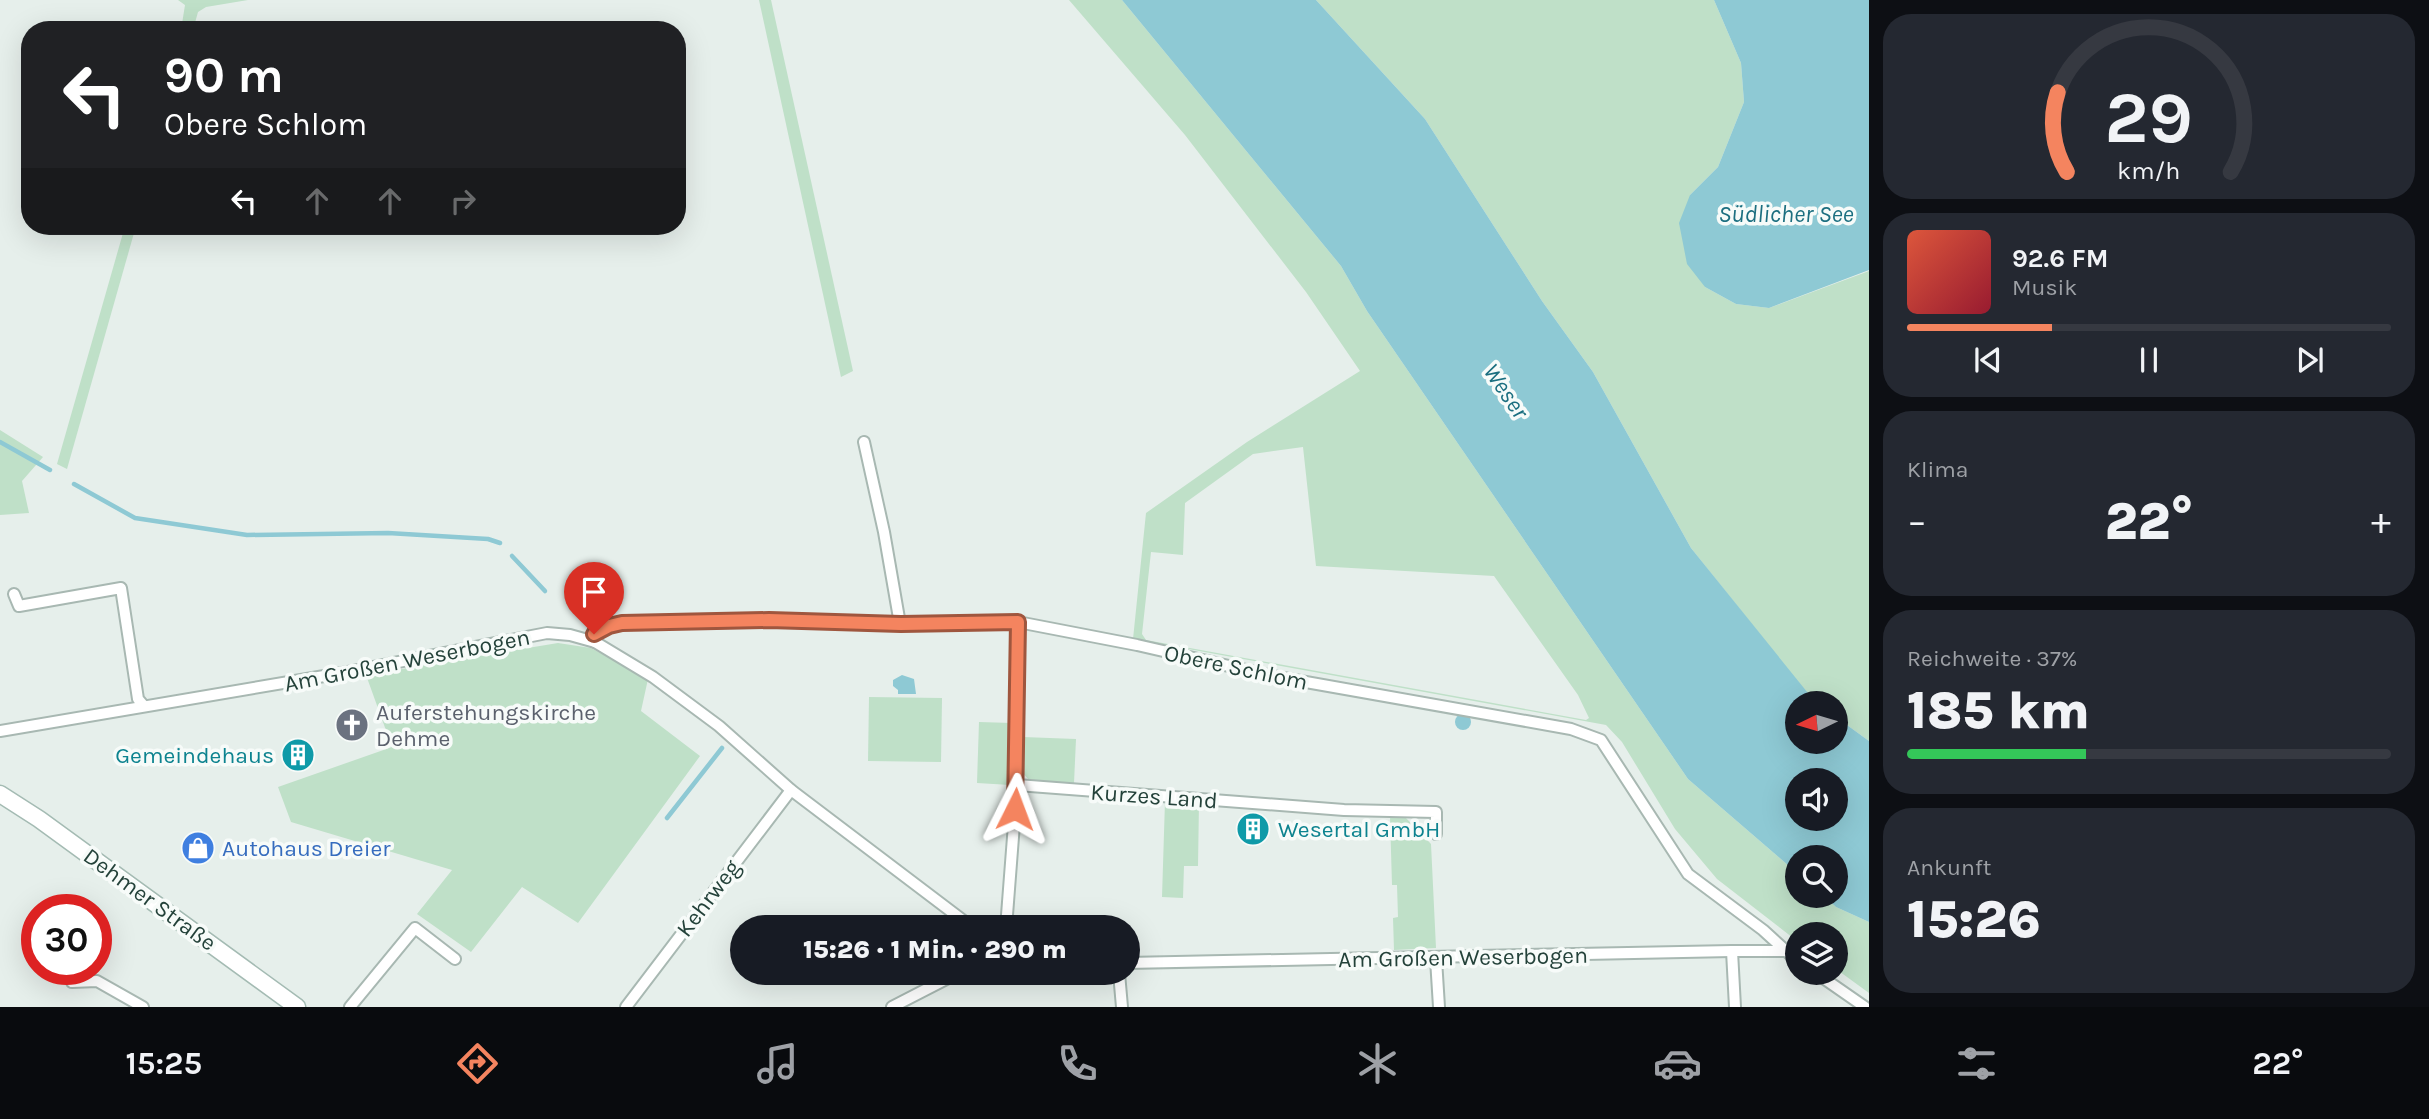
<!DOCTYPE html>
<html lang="de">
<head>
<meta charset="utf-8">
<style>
	body { margin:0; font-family:Karla,sans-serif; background:#242831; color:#f1f3f6; height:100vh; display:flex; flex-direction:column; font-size:26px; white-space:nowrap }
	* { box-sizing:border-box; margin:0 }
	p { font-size:23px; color:#9ea1a6 }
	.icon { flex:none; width:38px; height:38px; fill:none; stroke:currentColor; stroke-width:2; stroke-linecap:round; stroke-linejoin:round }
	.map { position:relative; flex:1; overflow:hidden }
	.sheet { display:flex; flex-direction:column; gap:14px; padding:14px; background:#0d0f14; width:560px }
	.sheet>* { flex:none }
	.banner { position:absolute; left:21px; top:21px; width:665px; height:214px; border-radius:28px; box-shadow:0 7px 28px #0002; background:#202124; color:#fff; overflow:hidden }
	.needle { width:46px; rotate:265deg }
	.tools { position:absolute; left:1785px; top:691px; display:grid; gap:14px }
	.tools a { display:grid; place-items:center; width:63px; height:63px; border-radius:50%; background:#171b24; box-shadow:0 7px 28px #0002; font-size:35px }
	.speed { position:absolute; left:21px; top:894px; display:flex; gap:14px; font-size:35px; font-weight:700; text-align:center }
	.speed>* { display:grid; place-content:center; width:91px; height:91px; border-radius:50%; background:#171b24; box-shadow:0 7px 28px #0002; line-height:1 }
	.speed .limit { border:10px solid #d22; background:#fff; color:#111 }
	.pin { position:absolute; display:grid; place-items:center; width:60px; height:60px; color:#fff; margin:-72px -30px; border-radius:50% 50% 50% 0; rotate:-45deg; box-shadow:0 0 7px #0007 }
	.pin .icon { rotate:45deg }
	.me { position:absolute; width:77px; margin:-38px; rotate:3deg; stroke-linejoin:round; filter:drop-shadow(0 0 5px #0008) }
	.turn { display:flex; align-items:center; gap:24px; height:147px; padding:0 28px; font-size:32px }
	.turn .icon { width:91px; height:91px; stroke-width:2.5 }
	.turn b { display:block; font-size:49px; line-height:60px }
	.lanes { display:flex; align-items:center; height:66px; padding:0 28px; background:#0003; justify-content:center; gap:35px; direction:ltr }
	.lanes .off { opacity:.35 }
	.big { font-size:52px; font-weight:800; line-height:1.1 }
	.sheet .card { flex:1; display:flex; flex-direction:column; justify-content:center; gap:10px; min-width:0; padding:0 24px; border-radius:28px; background:#242831 }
	.sheet .dial { align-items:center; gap:0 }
	.dial svg { height:182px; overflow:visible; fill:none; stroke:#363941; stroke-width:7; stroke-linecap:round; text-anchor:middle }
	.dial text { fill:#f1f3f6; stroke:none }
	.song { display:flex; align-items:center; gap:21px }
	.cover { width:84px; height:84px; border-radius:10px; background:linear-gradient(135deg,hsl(10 70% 55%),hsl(350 70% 35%)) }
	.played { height:7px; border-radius:4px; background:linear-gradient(90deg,#f4845f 30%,#363941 30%) }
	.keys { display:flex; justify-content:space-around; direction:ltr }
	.heat { display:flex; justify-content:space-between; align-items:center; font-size:38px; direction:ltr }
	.charge { height:10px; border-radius:5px; background:linear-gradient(90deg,#34c759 37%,#363941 0) }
	.trip { position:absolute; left:730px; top:915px; width:410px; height:70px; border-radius:35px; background:#171b24; box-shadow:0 7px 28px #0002; font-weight:800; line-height:70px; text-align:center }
	.dock { display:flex; height:112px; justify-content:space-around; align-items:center; background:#090b0e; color:#9ea1a6 }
	.dock .icon { width:49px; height:49px }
	.dock .active { color:#f4845f }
	.dock b { font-size:32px; color:#f1f3f6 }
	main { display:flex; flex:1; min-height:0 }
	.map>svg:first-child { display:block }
	.green { fill:#bfe0c8; fill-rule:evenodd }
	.water { fill:#8ec9d4; fill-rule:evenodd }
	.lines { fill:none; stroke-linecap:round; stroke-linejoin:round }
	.stream { stroke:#8ec9d4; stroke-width:4.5 }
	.street-casing { stroke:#a8b8b2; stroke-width:14 }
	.secondary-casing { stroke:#a4bbb3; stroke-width:19 }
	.street { stroke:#fff; stroke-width:10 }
	.secondary { stroke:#fff; stroke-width:16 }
	.route-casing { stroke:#9f563e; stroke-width:18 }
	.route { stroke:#f4845f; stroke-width:12 }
	.labels { text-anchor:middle; stroke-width:7; stroke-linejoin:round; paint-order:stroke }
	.street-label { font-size:23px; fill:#24423a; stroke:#f7fbf9 }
	.worship-label { font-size:23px; fill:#5b616d; stroke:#f7fbf9; text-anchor:start }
	.culture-label { font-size:23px; fill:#0d838f; stroke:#f7fbf9; text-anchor:end }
	.shop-label { font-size:23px; fill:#366cbe; stroke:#f7fbf9; text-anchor:start }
	.water-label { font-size:24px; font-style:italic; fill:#1c6f80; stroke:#f7fbf9 }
</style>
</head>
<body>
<main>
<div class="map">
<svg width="1869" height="1007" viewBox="0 0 1869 1007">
	<rect width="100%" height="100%" fill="#e6efeb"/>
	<g class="green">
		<polygon points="178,0 248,0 206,7 198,12 193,30 181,30 185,5"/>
		<polygon points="759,0 771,0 853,371 841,377"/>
		<path d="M1069 0H1122L1341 266 1367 311 1688 779 1797 873V896H1824L1836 907 1869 922V993L1836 969V934H1797V941L1717 879 1675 829 1622 742 1606 725 1133 639 1146 513 1247 442 1360 371 1306 292 1185 135ZM1303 447 1316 566 1494 576 1578 695 1589 718 1586 720 1146 640 1142 634 1151 552 1183 555 1185 503 1253 454Z"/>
		<polygon points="1316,0 1714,0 1741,63 1744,102 1718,167 1690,195 1705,287 1736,304 1769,308 1869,271 1869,741 1836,717 1836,704 1814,702 1691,548 1593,372 1542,301 1425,119"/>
		<polygon points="125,226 136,226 67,469 57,464"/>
		<polygon points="0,430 43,457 22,481 29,513 0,515"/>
		<polygon points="558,643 591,648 648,679 641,711 700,756 578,923 522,887 471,952 417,914 452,870 291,822 278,787 392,747 366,675"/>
		<polygon points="869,697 942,698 941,762 868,761"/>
		<polygon points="979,722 1012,723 1010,785 977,783"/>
		<polygon points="1023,737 1076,739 1074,783 1029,780 1022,772"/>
		<polygon points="1165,801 1199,802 1198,866 1184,866 1183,898 1162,897"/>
		<polygon points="1390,817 1405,817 1431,844 1436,948 1394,950 1393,918 1398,917 1397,885 1392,885"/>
	</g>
	<g class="water">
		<path d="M1122 0H1316L1425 119 1542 301 1593 372 1691 548 1816 703 1797 704V742H1836V717L1869 741V922L1836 907 1824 896H1836V858H1797V873L1688 779 1367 311 1341 266ZM1797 780H1836V819H1797Z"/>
		<polygon points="1714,0 1869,0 1869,270 1769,308 1736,304 1705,287 1687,264 1679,223 1690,195 1718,167 1744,102 1741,63"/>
		<polygon points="902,675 914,679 916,694 898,694 898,690 893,686 893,680"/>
		<circle cx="1463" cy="722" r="8"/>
	</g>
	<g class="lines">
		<g class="stream">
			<polyline points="0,442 50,470"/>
			<polyline points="74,484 135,518 247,535 388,533 488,539 500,543"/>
			<polyline points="512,556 545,591"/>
			<polyline points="667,818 722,748"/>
		</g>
		<defs>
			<g id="street">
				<polyline points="864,442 884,532 900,624"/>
				<polyline points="14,594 19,606 121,588 138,699 144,706"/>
				<polyline points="595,642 594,633 609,626 622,623 777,620 900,624 1018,622 1137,645 1272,676 1571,729 1601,740 1688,874 1763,930 1786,951"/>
				<polyline points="0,731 342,673 547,633 570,635 595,642 653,677 719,726 791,790 973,928"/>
				<polyline points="1017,785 1344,810 1436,812 1436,834"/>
				<polyline points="1006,928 1017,785 1018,622"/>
				<polyline points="1732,951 1735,1007"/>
				<polyline points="1436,959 1439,1007"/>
				<polyline points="1127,963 1732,951 1786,951 1797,960"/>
				<polyline points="67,970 72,982 97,981 143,1007"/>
				<polyline points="1119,973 1122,1007"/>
				<polyline points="1816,973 1865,1007"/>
				<polyline points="350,1007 415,928 455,959"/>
				<polyline points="626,1007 791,790"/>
				<polyline points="892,1007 958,973"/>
			</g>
			<polyline id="secondary" points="0,794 39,819 297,1007"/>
		</defs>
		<use href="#street" class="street-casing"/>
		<use href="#secondary" class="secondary-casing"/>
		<use href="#street" class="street"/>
		<use href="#secondary" class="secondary"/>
	</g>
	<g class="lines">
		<defs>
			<polyline id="route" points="594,634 609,626 622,623 769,620 901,624 1018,622 1015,809"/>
		</defs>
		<use href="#route" class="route-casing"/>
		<use href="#route" class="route"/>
	</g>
	<defs>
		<symbol id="church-disc" viewBox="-11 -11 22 22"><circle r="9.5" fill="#6b7280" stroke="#f7fbf9"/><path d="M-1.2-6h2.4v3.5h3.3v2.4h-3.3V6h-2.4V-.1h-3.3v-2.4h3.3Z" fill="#fff"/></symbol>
		<symbol id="building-disc" viewBox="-11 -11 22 22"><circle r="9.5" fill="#0f9aa8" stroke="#f7fbf9"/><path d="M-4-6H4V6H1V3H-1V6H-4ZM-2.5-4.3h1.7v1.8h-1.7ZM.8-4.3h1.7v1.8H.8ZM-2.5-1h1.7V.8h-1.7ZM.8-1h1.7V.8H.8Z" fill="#fff"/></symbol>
		<symbol id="shop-disc" viewBox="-11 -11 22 22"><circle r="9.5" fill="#3f7fe0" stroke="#f7fbf9"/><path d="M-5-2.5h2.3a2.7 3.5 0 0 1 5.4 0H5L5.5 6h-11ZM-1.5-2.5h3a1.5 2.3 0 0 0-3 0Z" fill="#fff"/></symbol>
	</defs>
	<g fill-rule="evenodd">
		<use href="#church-disc" x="333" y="706" width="38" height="38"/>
		<use href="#building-disc" x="279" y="736" width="38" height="38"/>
		<use href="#building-disc" x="1234" y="810" width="38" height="38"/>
		<use href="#shop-disc" x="179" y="829" width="38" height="38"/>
	</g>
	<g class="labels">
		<g class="street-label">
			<text transform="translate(407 660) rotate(-11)" y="8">Am Großen Weserbogen</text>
			<text transform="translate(1236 667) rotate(12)" y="8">Obere Schlom</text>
			<text transform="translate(1154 796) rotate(4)" y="8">Kurzes Land</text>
			<text transform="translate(708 898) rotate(-53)" y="8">Kehrweg</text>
			<text transform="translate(150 899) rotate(36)" y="8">Dehmer Straße</text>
			<text transform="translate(1463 957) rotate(-1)" y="8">Am Großen Weserbogen</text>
		</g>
		<g class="worship-label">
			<text x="376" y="720">Auferstehungskirche<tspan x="376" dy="26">Dehme</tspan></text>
		</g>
		<g class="culture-label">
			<text x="274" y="763">Gemeindehaus</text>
			<text x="1278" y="837" text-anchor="start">Wesertal GmbH</text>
		</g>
		<g class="shop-label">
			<text x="222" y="856">Autohaus Dreier</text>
		</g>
		<g class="water-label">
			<text x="1786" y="222">Südlicher See</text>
			<text transform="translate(1506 391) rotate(56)" y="8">Weser</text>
		</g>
	</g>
</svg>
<div class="tools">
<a><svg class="needle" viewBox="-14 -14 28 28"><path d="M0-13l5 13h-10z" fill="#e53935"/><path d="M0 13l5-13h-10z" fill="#9ea1a6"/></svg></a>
<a><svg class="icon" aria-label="sound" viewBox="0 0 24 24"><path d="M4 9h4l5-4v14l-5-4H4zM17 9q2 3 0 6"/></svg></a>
<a><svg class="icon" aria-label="search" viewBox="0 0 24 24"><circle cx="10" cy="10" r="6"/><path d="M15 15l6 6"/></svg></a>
<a><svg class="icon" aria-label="layers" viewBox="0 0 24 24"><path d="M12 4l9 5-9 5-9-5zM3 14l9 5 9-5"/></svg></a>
</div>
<div class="speed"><div class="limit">30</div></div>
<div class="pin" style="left:594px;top:634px;background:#d93025"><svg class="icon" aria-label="arrive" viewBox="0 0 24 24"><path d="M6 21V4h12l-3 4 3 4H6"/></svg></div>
<svg class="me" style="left:1015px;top:809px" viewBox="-20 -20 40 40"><path d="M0-17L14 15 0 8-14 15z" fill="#f4845f" stroke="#fff" stroke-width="4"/></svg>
<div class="trip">15:26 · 1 Min. · 290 m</div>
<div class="banner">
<div class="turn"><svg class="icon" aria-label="left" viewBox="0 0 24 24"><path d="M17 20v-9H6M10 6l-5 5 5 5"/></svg><div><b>90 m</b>Obere Schlom</div></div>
<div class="lanes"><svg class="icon" aria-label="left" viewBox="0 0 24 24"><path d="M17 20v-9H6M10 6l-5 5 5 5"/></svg><svg class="icon off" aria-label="ahead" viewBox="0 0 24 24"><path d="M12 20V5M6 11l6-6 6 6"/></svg><svg class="icon off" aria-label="ahead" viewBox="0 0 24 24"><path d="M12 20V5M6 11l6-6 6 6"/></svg><svg class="icon off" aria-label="right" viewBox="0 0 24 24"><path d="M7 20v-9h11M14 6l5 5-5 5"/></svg></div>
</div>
</div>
<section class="sheet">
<div class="card dial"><svg viewBox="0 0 100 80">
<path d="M14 69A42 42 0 1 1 86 69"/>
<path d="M14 69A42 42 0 0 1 10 34" stroke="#f4845f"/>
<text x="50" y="56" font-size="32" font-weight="700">29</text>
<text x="50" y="72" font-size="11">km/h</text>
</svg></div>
<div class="card">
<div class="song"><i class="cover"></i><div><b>92.6 FM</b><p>Musik</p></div></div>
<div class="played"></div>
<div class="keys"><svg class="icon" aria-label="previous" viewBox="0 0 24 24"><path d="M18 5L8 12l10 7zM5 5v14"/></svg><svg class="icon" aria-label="pause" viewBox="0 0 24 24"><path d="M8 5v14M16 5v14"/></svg><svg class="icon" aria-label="next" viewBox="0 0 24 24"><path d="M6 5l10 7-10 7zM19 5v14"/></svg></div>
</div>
<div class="card"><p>Klima</p>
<div class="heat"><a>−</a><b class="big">22°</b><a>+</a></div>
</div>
<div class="card"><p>Reichweite · 37%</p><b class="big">185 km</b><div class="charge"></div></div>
<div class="card"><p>Ankunft</p><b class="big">15:26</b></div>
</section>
</main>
<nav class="dock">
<b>15:25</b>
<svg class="icon active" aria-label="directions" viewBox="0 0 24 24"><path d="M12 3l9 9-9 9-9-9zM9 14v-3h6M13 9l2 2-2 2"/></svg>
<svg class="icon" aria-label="music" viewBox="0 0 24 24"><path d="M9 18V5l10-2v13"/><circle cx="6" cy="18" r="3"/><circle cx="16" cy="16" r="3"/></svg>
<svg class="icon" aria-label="phone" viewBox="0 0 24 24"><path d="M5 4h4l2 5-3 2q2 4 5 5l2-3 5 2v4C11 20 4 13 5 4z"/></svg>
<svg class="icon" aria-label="climate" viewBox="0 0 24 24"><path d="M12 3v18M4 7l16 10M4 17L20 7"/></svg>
<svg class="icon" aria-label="car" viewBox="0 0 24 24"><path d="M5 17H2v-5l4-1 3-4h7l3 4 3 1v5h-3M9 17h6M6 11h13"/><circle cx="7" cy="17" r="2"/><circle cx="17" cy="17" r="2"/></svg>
<svg class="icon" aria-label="filters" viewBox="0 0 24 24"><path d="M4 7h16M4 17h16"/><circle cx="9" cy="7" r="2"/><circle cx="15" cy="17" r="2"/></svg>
<b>22°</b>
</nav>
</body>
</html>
